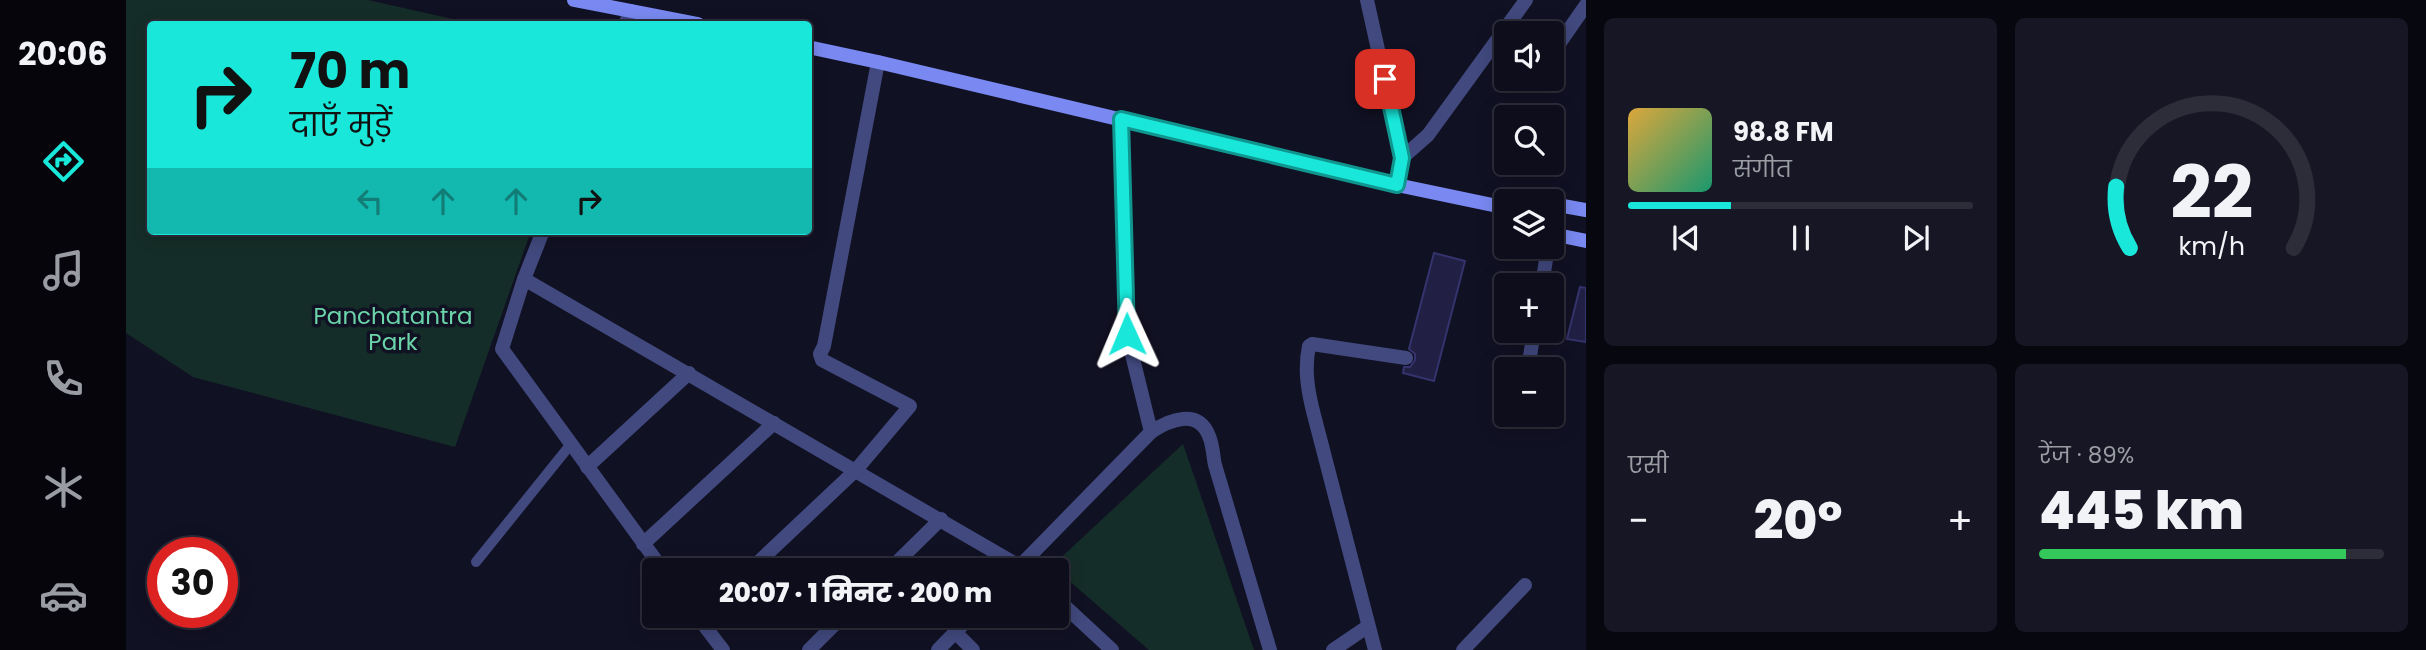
<!DOCTYPE html>
<html lang="hi">
<head>
<meta charset="utf-8">
<style>
	body { margin:0; font-family:Poppins,"Noto Sans Devanagari",sans-serif; background:#161624; color:#f1f3f6; height:100vh; display:flex; flex-direction:column; font-size:26px; white-space:nowrap }
	* { box-sizing:border-box; margin:0 }
	p { font-size:23px; color:#9a9ca3 }
	.icon { flex:none; width:38px; height:38px; fill:none; stroke:currentColor; stroke-width:2; stroke-linecap:round; stroke-linejoin:round }
	.map { position:relative; flex:1; overflow:hidden }
	.drawer { display:flex; flex-direction:column; gap:18px; padding:18px; background:#07070f; width:840px }
	.drawer>* { flex:none }
	.top-card { position:absolute; left:21px; top:21px; width:665px; height:214px; border-radius:7px; box-shadow:0 4px 18px #0003,0 0 0 2px #2d2d3a; background:#18e7da; color:#111; overflow:hidden }
	.tools { position:absolute; left:1368px; top:21px; display:grid; gap:14px }
	.tools a { display:grid; place-items:center; width:70px; height:70px; border-radius:7px; background:#0d0d1b; box-shadow:0 4px 18px #0003,0 0 0 2px #2d2d3a; font-size:35px }
	.speed { position:absolute; left:21px; top:537px; display:flex; gap:14px; font-size:35px; font-weight:700; text-align:center }
	.speed>* { display:grid; place-content:center; width:91px; height:91px; border-radius:50%; background:#0d0d1b; box-shadow:0 4px 18px #0003,0 0 0 2px #2d2d3a; line-height:1 }
	.speed .limit { border:10px solid #d22; background:#fff; color:#111 }
	.pin { position:absolute; display:grid; place-items:center; width:60px; height:60px; color:#fff; margin:-30px; border-radius:14px; box-shadow:0 4px 10px #0006 }
	.me { position:absolute; width:77px; margin:-38px; rotate:359deg; stroke-linejoin:round; filter:drop-shadow(0 0 5px #0008) }
	.turn { display:flex; align-items:center; gap:24px; height:147px; padding:0 28px; font-size:32px }
	.turn .icon { width:91px; height:91px; stroke-width:2.5 }
	.turn b { display:block; font-size:49px; line-height:60px }
	.lanes { display:flex; align-items:center; height:66px; padding:0 28px; background:#0003; justify-content:center; gap:35px; direction:ltr }
	.lanes .off { opacity:.35 }
	.big { font-size:52px; font-weight:800; line-height:1.1 }
	.drawer .tile { flex:1; display:flex; flex-direction:column; justify-content:center; gap:10px; min-width:0; padding:0 24px; border-radius:10px; background:#161624 }
	.drawer .dial { align-items:center; gap:0 }
	.dial svg { height:182px; overflow:visible; fill:none; stroke:#2d2d3a; stroke-width:7; stroke-linecap:round; text-anchor:middle }
	.dial text { fill:#f1f3f6; stroke:none }
	.song { display:flex; align-items:center; gap:21px }
	.cover { width:84px; height:84px; border-radius:10px; background:linear-gradient(135deg,hsl(40 70% 55%),hsl(160 70% 35%)) }
	.played { height:7px; border-radius:4px; background:linear-gradient(90deg,#18e7da 30%,#2d2d3a 30%) }
	.keys { display:flex; justify-content:space-around; direction:ltr }
	.heat { display:flex; justify-content:space-between; align-items:center; font-size:38px; direction:ltr }
	.charge { height:10px; border-radius:5px; background:linear-gradient(90deg,#34c759 89%,#2d2d3a 0) }
	.drawer .tiles { flex:1; display:grid; gap:18px; grid-template-columns:repeat(2,1fr) }
	.trip { position:absolute; left:516px; top:558px; width:427px; height:70px; border-radius:7px; background:#0d0d1b; box-shadow:0 4px 18px #0003,0 0 0 2px #2d2d3a; font-weight:800; line-height:70px; text-align:center }
	main { display:flex; flex:1; min-height:0 }
	.tab-bar { display:flex; flex-direction:column; width:126px; justify-content:space-around; align-items:center; background:#05050b; color:#9a9ca3 }
	.tab-bar .icon { width:49px; height:49px }
	.tab-bar .current { color:#18e7da }
	.tab-bar b { font-size:32px; color:#f1f3f6 }
	.map>svg:first-child { display:block }
	.green { fill:#152d28 }
	.building { fill:#211f43; stroke:#35336d; stroke-width:2 }
	.lines { fill:none; stroke-linecap:round; stroke-linejoin:round }
	.lane { stroke:#41497e; stroke-width:10 }
	.street { stroke:#41497e; stroke-width:14 }
	.secondary { stroke:#7989f1; stroke-width:14 }
	.route-casing { stroke:#10968e; stroke-width:18 }
	.route { stroke:#18e7da; stroke-width:12 }
	.labels { text-anchor:middle; stroke-width:7; stroke-linejoin:round; paint-order:stroke }
	.park-label { font-size:23px; fill:#6bd4a9; stroke:#111124 }
</style>
</head>
<body>
<main>
<nav class="tab-bar">
<b>20:06</b>
<svg class="icon current" aria-label="directions" viewBox="0 0 24 24"><path d="M12 3l9 9-9 9-9-9zM9 14v-3h6M13 9l2 2-2 2"/></svg>
<svg class="icon" aria-label="music" viewBox="0 0 24 24"><path d="M9 18V5l10-2v13"/><circle cx="6" cy="18" r="3"/><circle cx="16" cy="16" r="3"/></svg>
<svg class="icon" aria-label="phone" viewBox="0 0 24 24"><path d="M5 4h4l2 5-3 2q2 4 5 5l2-3 5 2v4C11 20 4 13 5 4z"/></svg>
<svg class="icon" aria-label="climate" viewBox="0 0 24 24"><path d="M12 3v18M4 7l16 10M4 17L20 7"/></svg>
<svg class="icon" aria-label="car" viewBox="0 0 24 24"><path d="M5 17H2v-5l4-1 3-4h7l3 4 3 1v5h-3M9 17h6M6 11h13"/><circle cx="7" cy="17" r="2"/><circle cx="17" cy="17" r="2"/></svg>
</nav>
<div class="map">
<svg width="1460" height="650" viewBox="0 0 1460 650">
	<rect width="100%" height="100%" fill="#111124"/>
	<g class="green">
		<polygon points="0,0 242,0 349,24 24,24 24,231 405,231 329,447 67,377 0,333"/>
		<polygon points="1057,444 1128,650 1023,650 926,566"/>
	</g>
	<g class="building">
		<polygon points="1308,253 1339,261 1308,381 1277,373 1278,367 1284,367 1289,360 1289,354 1283,349"/>
		<polygon points="1454,287 1460,288 1460,342 1441,339"/>
	</g>
	<g class="lines">
		<polyline class="lane" points="350,562 445,444"/>
		<g class="street">
			<polyline points="1241,0 1276,158 1271,185"/>
			<polyline points="499,24 505,11"/>
			<polyline points="1426,54 1460,5"/>
			<polyline points="995,119 1001,334 1025,432"/>
			<polyline points="1276,158 1302,135 1400,0"/>
			<polyline points="1426,223 1430,204"/>
			<polyline points="417,231 398,279 900,570"/>
			<polyline points="398,279 376,349 537,570"/>
			<polyline points="1416,285 1422,247"/>
			<polyline points="1402,369 1408,331"/>
			<polyline points="1394,421 1395,415"/>
			<polyline points="461,467 563,373"/>
			<polyline points="517,544 648,423"/>
			<polyline points="624,570 730,470 784,406 696,360 694,354 698,346 752,62"/>
			<polyline points="763,570 815,519"/>
			<path d="M890 570 1025 432C1043 420 1072 408 1083 436 1087 445 1087 456 1089 465L1144 650"/>
			<polyline points="931,599 986,650"/>
			<polyline points="571,616 597,650"/>
			<polyline points="829,632 847,650"/>
			<polyline points="683,650 717,616"/>
			<polyline points="812,650 845,616"/>
			<polyline points="1207,650 1241,627"/>
			<path d="M1249 650 1188 415C1182 392 1178 370 1183 346L1186 344 1280 358"/>
			<polyline points="1337,650 1399,585"/>
		</g>
		<g class="secondary">
			<polyline points="448,0 572,24"/>
			<polyline points="682,47 752,62 1271,185 1381,208"/>
			<polyline points="1426,204 1460,210"/>
			<polyline points="1426,234 1460,241"/>
		</g>
	</g>
	<g class="lines">
		<defs>
			<polyline id="route" points="1001,334 995,119 1271,185 1276,158 1259,79"/>
		</defs>
		<use href="#route" class="route-casing"/>
		<use href="#route" class="route"/>
	</g>
	<g class="labels">
		<g class="park-label">
			<text x="267" y="324">Panchatantra<tspan x="267" dy="26">Park</tspan></text>
		</g>
	</g>
</svg>
<div class="tools">
<a><svg class="icon" aria-label="sound" viewBox="0 0 24 24"><path d="M4 9h4l5-4v14l-5-4H4zM17 9q2 3 0 6"/></svg></a>
<a><svg class="icon" aria-label="search" viewBox="0 0 24 24"><circle cx="10" cy="10" r="6"/><path d="M15 15l6 6"/></svg></a>
<a><svg class="icon" aria-label="layers" viewBox="0 0 24 24"><path d="M12 4l9 5-9 5-9-5zM3 14l9 5 9-5"/></svg></a>
<a>+</a>
<a>−</a>
</div>
<div class="speed"><div class="limit">30</div></div>
<div class="pin" style="left:1259px;top:79px;background:#d93025"><svg class="icon" aria-label="arrive" viewBox="0 0 24 24"><path d="M6 21V4h12l-3 4 3 4H6"/></svg></div>
<svg class="me" style="left:1001px;top:334px" viewBox="-20 -20 40 40"><path d="M0-17L14 15 0 8-14 15z" fill="#18e7da" stroke="#fff" stroke-width="4"/></svg>
<div class="trip">20:07 · 1 मिनट · 200 m</div>
<div class="top-card">
<div class="turn"><svg class="icon" aria-label="right" viewBox="0 0 24 24"><path d="M7 20v-9h11M14 6l5 5-5 5"/></svg><div><b>70 m</b>दाएँ मुड़ें</div></div>
<div class="lanes"><svg class="icon off" aria-label="left" viewBox="0 0 24 24"><path d="M17 20v-9H6M10 6l-5 5 5 5"/></svg><svg class="icon off" aria-label="ahead" viewBox="0 0 24 24"><path d="M12 20V5M6 11l6-6 6 6"/></svg><svg class="icon off" aria-label="ahead" viewBox="0 0 24 24"><path d="M12 20V5M6 11l6-6 6 6"/></svg><svg class="icon" aria-label="right" viewBox="0 0 24 24"><path d="M7 20v-9h11M14 6l5 5-5 5"/></svg></div>
</div>
</div>
<section class="drawer">
<div class="tiles">
<div class="tile">
<div class="song"><i class="cover"></i><div><b>98.8 FM</b><p>संगीत</p></div></div>
<div class="played"></div>
<div class="keys"><svg class="icon" aria-label="previous" viewBox="0 0 24 24"><path d="M18 5L8 12l10 7zM5 5v14"/></svg><svg class="icon" aria-label="pause" viewBox="0 0 24 24"><path d="M8 5v14M16 5v14"/></svg><svg class="icon" aria-label="next" viewBox="0 0 24 24"><path d="M6 5l10 7-10 7zM19 5v14"/></svg></div>
</div>
<div class="tile dial"><svg viewBox="0 0 100 80">
<path d="M14 69A42 42 0 1 1 86 69"/>
<path d="M14 69A42 42 0 0 1 8 42" stroke="#18e7da"/>
<text x="50" y="56" font-size="32" font-weight="700">22</text>
<text x="50" y="72" font-size="11">km/h</text>
</svg></div>
<div class="tile"><p>एसी</p>
<div class="heat"><a>−</a><b class="big">20°</b><a>+</a></div>
</div>
<div class="tile"><p>रेंज · 89%</p><b class="big">445 km</b><div class="charge"></div></div>
</div>
</section>
</main>
</body>
</html>
